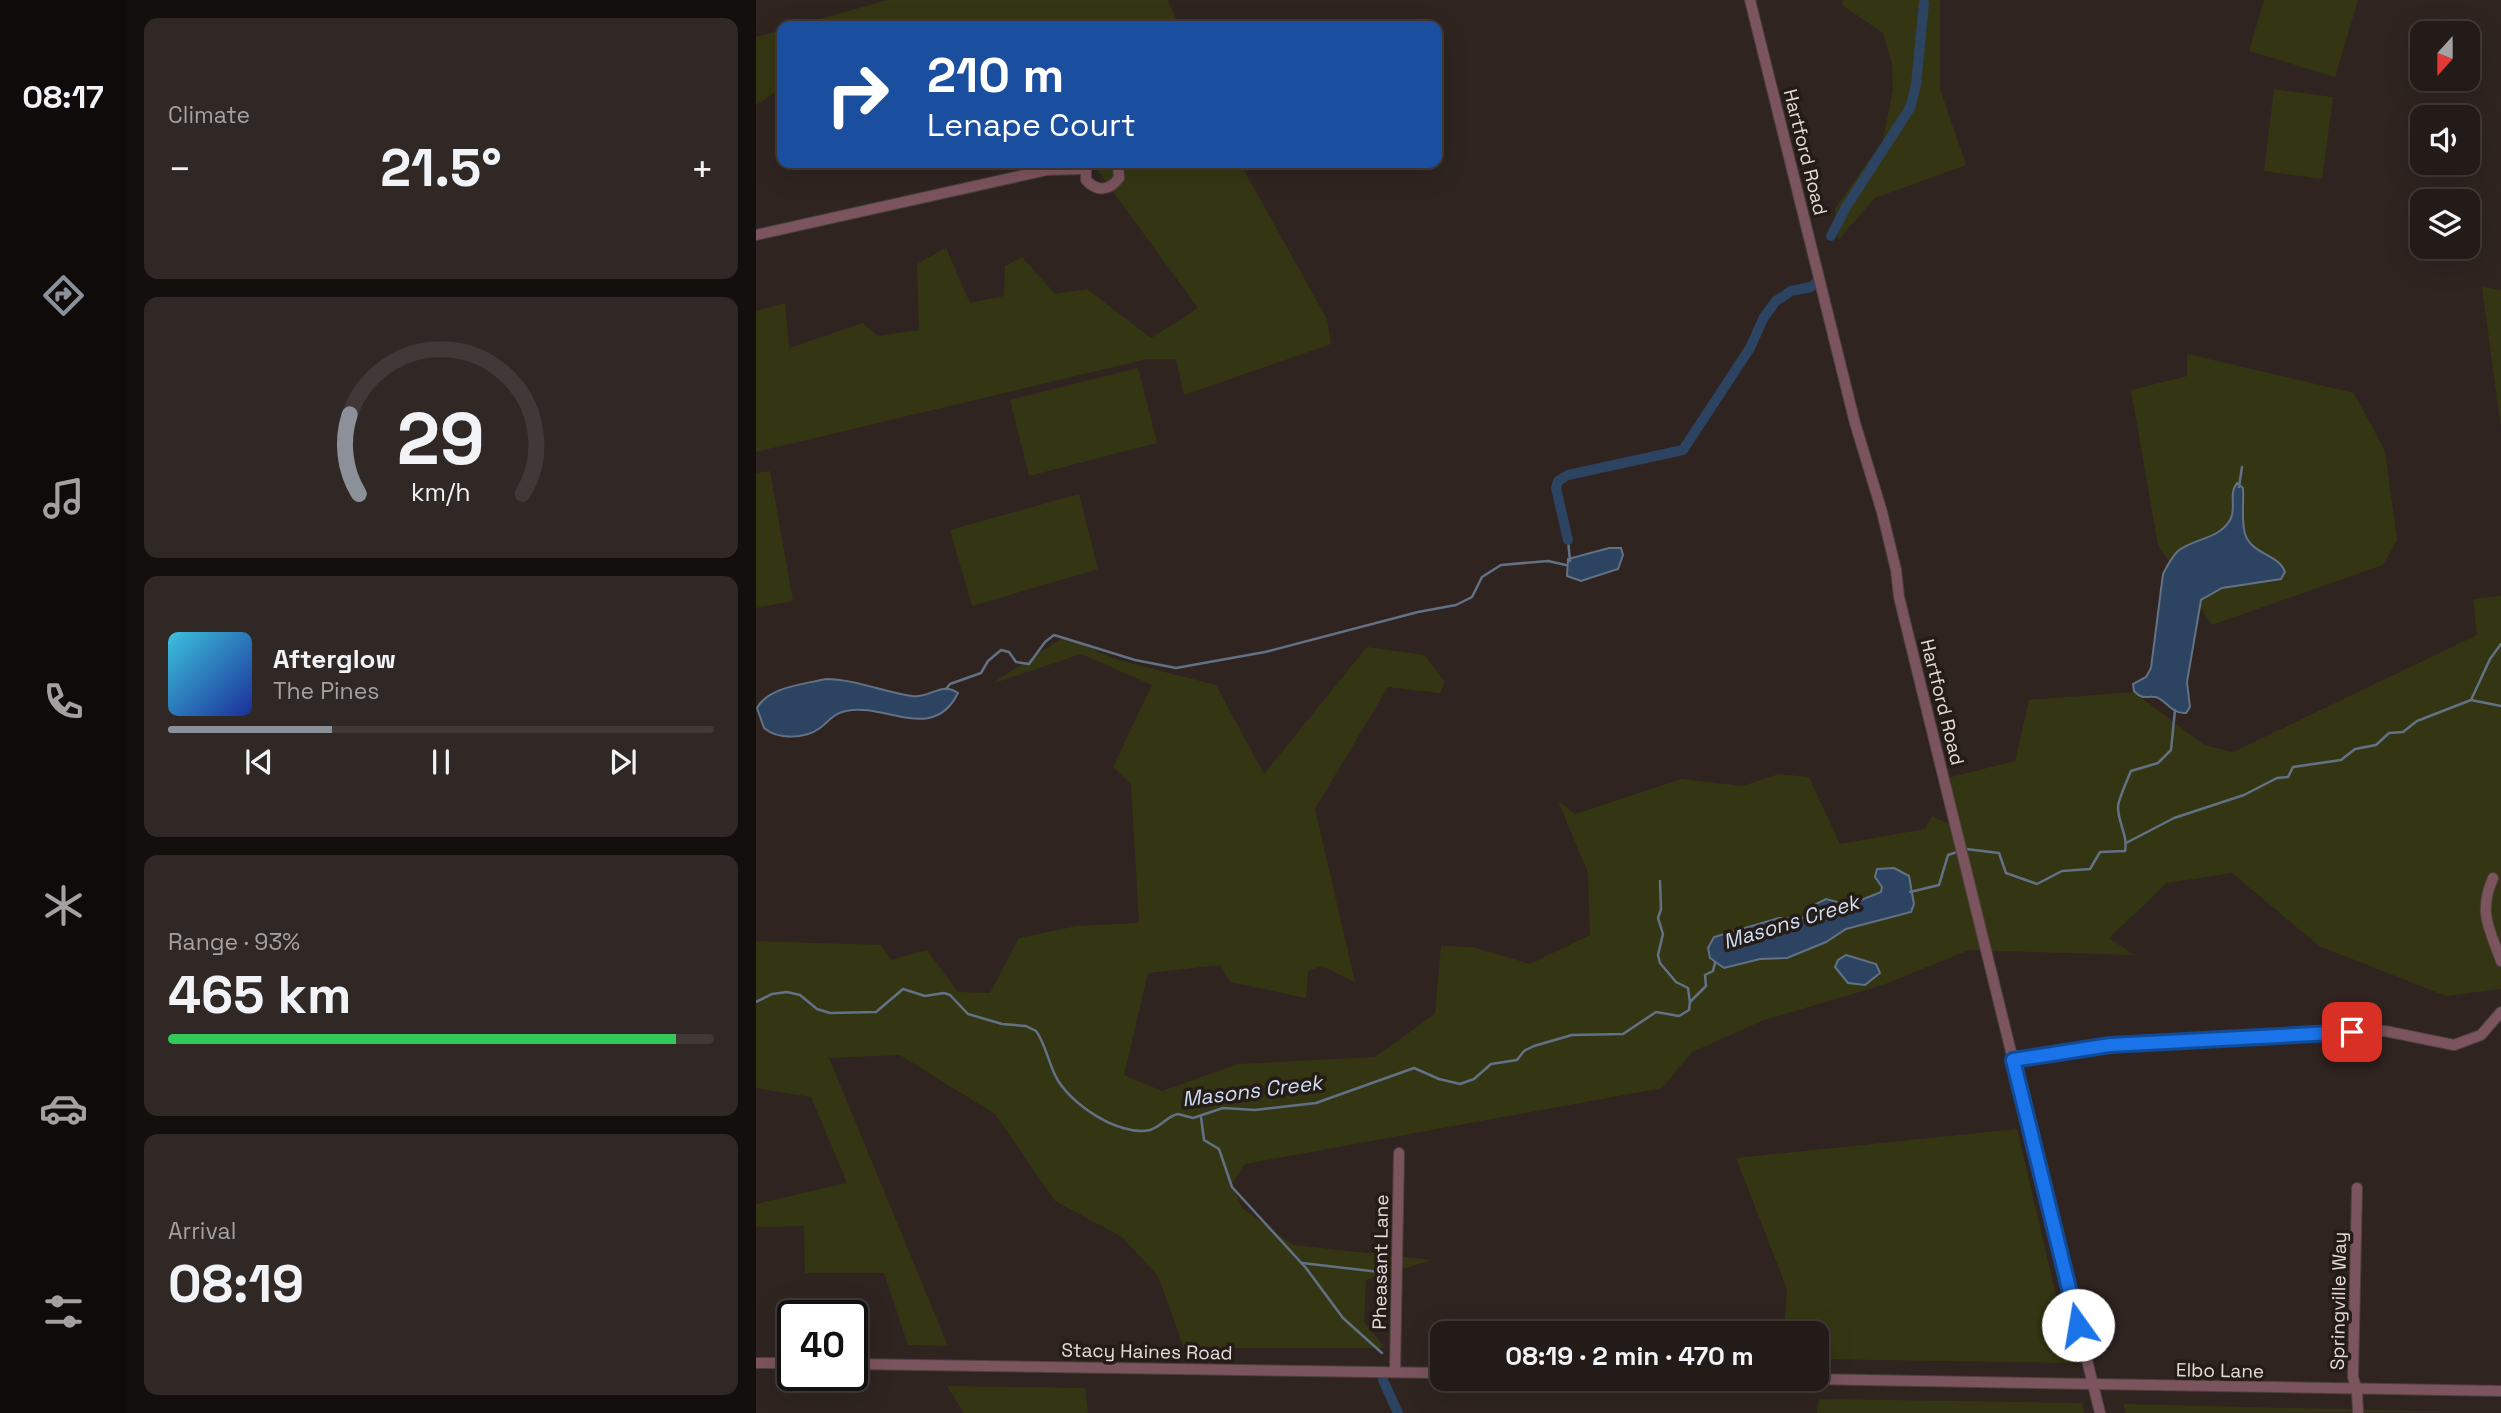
<!DOCTYPE html>
<html lang="en">
<head>
<meta charset="utf-8">
<style>
	body { margin:0; font-family:"Space Grotesk",sans-serif; background:#2f2825; color:#f1f3f6; height:100vh; display:flex; flex-direction:column; font-size:26px; white-space:nowrap }
	* { box-sizing:border-box; margin:0 }
	p { font-size:23px; color:#a3a1a2 }
	.icon { flex:none; width:38px; height:38px; fill:none; stroke:currentColor; stroke-width:2; stroke-linecap:round; stroke-linejoin:round }
	.map { position:relative; flex:1; overflow:hidden }
	.panel { display:flex; flex-direction:column; gap:18px; padding:18px; background:#130f0d; width:630px }
	.panel>* { flex:none }
	.guide { position:absolute; left:21px; top:21px; width:665px; height:147px; border-radius:14px; box-shadow:0 7px 28px #0002,0 0 0 2px #403937; background:#1a4fa0; color:#fff; overflow:hidden }
	.needle { width:46px; rotate:201deg }
	.controls { position:absolute; left:1654px; top:21px; display:grid; gap:14px }
	.controls a { display:grid; place-items:center; width:70px; height:70px; border-radius:14px; background:#231b18; box-shadow:0 7px 28px #0002,0 0 0 2px #403937; font-size:35px }
	.speed { position:absolute; left:21px; top:1300px; display:flex; gap:14px; font-size:35px; font-weight:700; text-align:center }
	.speed>* { display:grid; place-content:center; width:91px; height:91px; border-radius:50%; background:#231b18; box-shadow:0 7px 28px #0002,0 0 0 2px #403937; line-height:1 }
	.speed .limit { border:4px solid #111; border-radius:10px; background:#fff; color:#111 }
	.pin { position:absolute; display:grid; place-items:center; width:60px; height:60px; color:#fff; margin:-30px; border-radius:14px; box-shadow:0 4px 10px #0006 }
	.me { position:absolute; width:77px; margin:-38px; rotate:347deg; stroke-linejoin:round; filter:drop-shadow(0 0 5px #0008) }
	.turn { display:flex; align-items:center; gap:24px; height:147px; padding:0 35px; font-size:32px }
	.turn .icon { width:91px; height:91px; stroke-width:2.5 }
	.turn b { display:block; font-size:49px; line-height:60px }
	.big { font-size:52px; font-weight:700; line-height:1.1 }
	.panel .widget { flex:1; display:flex; flex-direction:column; justify-content:center; gap:10px; min-width:0; padding:0 24px; border-radius:14px; background:#2f2825 }
	.panel .dial { align-items:center; gap:0 }
	.dial svg { height:182px; overflow:visible; fill:none; stroke:#403937; stroke-width:7; stroke-linecap:round; text-anchor:middle }
	.dial text { fill:#f1f3f6; stroke:none }
	.song { display:flex; align-items:center; gap:21px }
	.cover { width:84px; height:84px; border-radius:10px; background:linear-gradient(135deg,hsl(190 70% 55%),hsl(230 70% 35%)) }
	.played { height:7px; border-radius:4px; background:linear-gradient(90deg,#8c9099 30%,#403937 30%) }
	.keys { display:flex; justify-content:space-around; direction:ltr }
	.heat { display:flex; justify-content:space-between; align-items:center; font-size:38px; direction:ltr }
	.charge { height:10px; border-radius:5px; background:linear-gradient(90deg,#34c759 93%,#403937 0) }
	.trip { position:absolute; left:674px; top:1321px; width:399px; height:70px; border-radius:14px; background:#231b18; box-shadow:0 7px 28px #0002,0 0 0 2px #403937; font-weight:700; line-height:70px; text-align:center }
	main { display:flex; flex:1; min-height:0 }
	.tabs { display:flex; flex-direction:column; width:126px; justify-content:space-around; align-items:center; background:#0e0b0a; color:#a3a1a2 }
	.tabs .icon { width:49px; height:49px }
	.tabs .selected { color:#8c9099 }
	.tabs b { font-size:32px; color:#f1f3f6 }
	.map>svg:first-child { display:block }
	.green { fill:#343613 }
	.water { fill:#2c4361; stroke:#637185; stroke-width:2 }
	.lines { fill:none; stroke-linecap:round; stroke-linejoin:round }
	.stream { stroke:#637185; stroke-width:2.5 }
	.canal { stroke:#2c4361; stroke-width:10 }
	.minor-casing { stroke:#4c413e; stroke-width:12 }
	.minor { stroke:#7c545d; stroke-width:10 }
	.route-casing { stroke:#114b97; stroke-width:18 }
	.route { stroke:#1a73e8; stroke-width:12 }
	.labels { text-anchor:middle; stroke-width:7; stroke-linejoin:round; paint-order:stroke }
	.street-label { font-size:19px; fill:#e3dcd9; stroke:#251b17 }
	.water-label { font-size:21px; font-style:italic; fill:#cddef5; stroke:#251b17 }
</style>
</head>
<body>
<main>
<nav class="tabs">
<b>08:17</b>
<svg class="icon selected" aria-label="directions" viewBox="0 0 24 24"><path d="M12 3l9 9-9 9-9-9zM9 14v-3h6M13 9l2 2-2 2"/></svg>
<svg class="icon" aria-label="music" viewBox="0 0 24 24"><path d="M9 18V5l10-2v13"/><circle cx="6" cy="18" r="3"/><circle cx="16" cy="16" r="3"/></svg>
<svg class="icon" aria-label="phone" viewBox="0 0 24 24"><path d="M5 4h4l2 5-3 2q2 4 5 5l2-3 5 2v4C11 20 4 13 5 4z"/></svg>
<svg class="icon" aria-label="climate" viewBox="0 0 24 24"><path d="M12 3v18M4 7l16 10M4 17L20 7"/></svg>
<svg class="icon" aria-label="car" viewBox="0 0 24 24"><path d="M5 17H2v-5l4-1 3-4h7l3 4 3 1v5h-3M9 17h6M6 11h13"/><circle cx="7" cy="17" r="2"/><circle cx="17" cy="17" r="2"/></svg>
<svg class="icon" aria-label="filters" viewBox="0 0 24 24"><path d="M4 7h16M4 17h16"/><circle cx="9" cy="7" r="2"/><circle cx="15" cy="17" r="2"/></svg>
</nav>
<section class="panel">
<div class="widget"><p>Climate</p>
<div class="heat"><a>−</a><b class="big">21.5°</b><a>+</a></div>
</div>
<div class="widget dial"><svg viewBox="0 0 100 80">
<path d="M14 69A42 42 0 1 1 86 69"/>
<path d="M14 69A42 42 0 0 1 10 34" stroke="#8c9099"/>
<text x="50" y="56" font-size="32" font-weight="700">29</text>
<text x="50" y="72" font-size="11">km/h</text>
</svg></div>
<div class="widget">
<div class="song"><i class="cover"></i><div><b>Afterglow</b><p>The Pines</p></div></div>
<div class="played"></div>
<div class="keys"><svg class="icon" aria-label="previous" viewBox="0 0 24 24"><path d="M18 5L8 12l10 7zM5 5v14"/></svg><svg class="icon" aria-label="pause" viewBox="0 0 24 24"><path d="M8 5v14M16 5v14"/></svg><svg class="icon" aria-label="next" viewBox="0 0 24 24"><path d="M6 5l10 7-10 7zM19 5v14"/></svg></div>
</div>
<div class="widget"><p>Range · 93%</p><b class="big">465 km</b><div class="charge"></div></div>
<div class="widget"><p>Arrival</p><b class="big">08:19</b></div>
</section>
<div class="map">
<svg width="1745" height="1413" viewBox="0 0 1745 1413">
	<rect width="100%" height="100%" fill="#2f2420"/>
	<g class="green">
		<polygon points="132,0 412,0 423,26 39,26"/>
		<polygon points="1088,0 1184,0 1184,89 1210,165 1119,198 1082,240 1079,209 1127,140 1137,89 1136,63 1127,33 1086,5"/>
		<polygon points="1508,0 1602,0 1579,77 1493,51"/>
		<polygon points="26,30 26,88 0,105 0,37"/>
		<polygon points="1518,89 1577,97 1566,179 1508,171"/>
		<polygon points="309,163 484,163 571,319 575,344 428,395 420,359 391,359 0,452 0,311 29,303 33,348 107,323 122,336 163,330 161,264 190,248 214,303 248,296 249,266 266,257 299,294 331,289 395,338 442,308 342,171"/>
		<polygon points="1726,287 1745,290 1745,428"/>
		<polygon points="1431,354 1598,393 1629,451 1641,540 1627,565 1456,625 1402,545 1375,390 1431,376"/>
		<polygon points="382,368 401,443 273,476 254,400"/>
		<polygon points="14,471 37,601 0,608 0,473"/>
		<polygon points="323,494 342,569 216,606 194,530"/>
		<polygon points="1745,596 1745,989 1690,996 1563,946 1476,873 1411,883 1353,938 1378,955 1213,950 1127,985 1008,1020 936,1052 906,1088 489,1164 476,1183 486,1208 537,1245 676,1260 610,1280 608,1322 629,1348 428,1348 402,1276 366,1237 299,1201 239,1114 144,1055 73,1058 192,1346 152,1345 128,1273 49,1273 48,1226 0,1227 0,1204 91,1183 55,1097 0,1088 0,941 125,945 135,960 171,950 202,992 234,993 263,938 321,926 383,923 375,784 357,767 396,685 325,654 235,684 308,637 362,660 460,685 508,774 611,647 668,655 689,682 684,693 632,687 559,809 599,982 566,966 552,971 550,998 474,982 464,965 392,973 368,1075 406,1091 482,1064 619,1057 679,1014 685,946 716,947 774,964 834,935 832,873 802,801 819,814 925,779 987,786 1023,774 1053,777 1084,844 1169,829 1176,816 1204,829 1191,778 1259,761 1273,700 1378,692 1448,745 1477,752 1721,635 1717,599"/>
		<polygon points="1261,1129 1316,1363 1061,1359 1060,1334 1028,1333 1031,1289 980,1158"/>
		<polygon points="191,1386 329,1388 332,1413 208,1413"/>
		<polygon points="1063,1399 1326,1403 1328,1413 1061,1413"/>
		<polygon points="1367,1404 1705,1412 1370,1413"/>
	</g>
	<g class="water">
		<path d="M1481 483 1487 488C1488 502 1485 520 1489 534 1496 555 1523 554 1529 572L1525 579 1466 588 1445 600 1431 682 1434 707 1430 713C1414 714 1409 698 1399 697 1389 696 1387 700 1378 691L1377 684 1390 677 1395 668 1407 574C1411 566 1415 558 1422 551 1438 538 1462 540 1474 520 1481 509 1472 494 1481 483Z"/>
		<polygon points="853,548 865,548 867,555 862,569 825,581 811,576 812,559"/>
		<path d="M70 679C98 679 128 692 156 696 174 699 184 681 202 693 177 744 128 702 90 711 78 713 73 721 64 728 49 739 22 740 8 728L1 708C12 687 49 684 70 679Z"/>
		<polygon points="1138,868 1153,876 1158,904 1155,912 1090,929 1070,942 1031,958 1004,959 968,968 954,958 952,948 958,937 1023,918 1047,918 1058,905 1070,899 1093,905 1125,892 1126,887 1119,877 1121,869"/>
		<polygon points="1090,955 1120,964 1124,973 1109,985 1092,983 1079,967 1082,960"/>
	</g>
	<g class="lines">
		<g class="stream">
			<polyline points="1483,487 1486,467"/>
			<polyline points="812,540 814,561"/>
			<polyline points="190,689 194,684 225,673 232,661 245,650 253,652 260,662 273,664 289,642 298,635 379,660 420,668 509,652 662,612 700,605 716,597 726,577 745,565 792,561 810,565"/>
			<polyline points="1715,700 1734,659 1745,644"/>
			<polyline points="1370,843 1418,818 1488,795 1521,778 1532,777 1537,767 1585,760 1599,749 1620,745 1633,733 1647,732 1661,721 1715,700 1745,706"/>
			<path d="M1210 849 1243 853 1250 873 1281 884 1306 871 1334 869 1344 852 1369 851C1372 835 1362 823 1362 807 1362 801 1372 778 1375 771L1402 763 1415 750 1419 710"/>
			<polyline points="904,881 905,909 902,918 907,934 902,955 904,963 920,982 932,988 934,1002"/>
			<polyline points="1154,892 1183,885 1192,855 1204,851"/>
			<path d="M0 1002 16 994 31 992 44 995 61 1009 74 1013 120 1012 147 989 169 996 188 993 194 995 212 1014 246 1024 270 1026 280 1031C288 1041 293 1063 299 1075 312 1103 363 1137 394 1130 405 1127 411 1116 422 1114L437 1118 467 1108 499 1110 560 1103 658 1068 683 1079 704 1084 718 1079 735 1064 761 1060 768 1051 778 1046 816 1035 867 1034 900 1012 923 1016 933 1010 934 1002 950 986 949 975 957 971 959 963"/>
			<polyline points="445,1117 448,1140 463,1149 476,1187 550,1268 587,1318 626,1353"/>
			<polyline points="546,1263 632,1273"/>
		</g>
		<g class="canal">
			<polyline points="1075,236 1090,207 1154,108 1160,85 1168,3"/>
			<polyline points="812,540 800,488 802,481 812,475 927,450 994,348 1008,317 1020,301 1035,291 1055,287 1062,281"/>
			<polyline points="627,1380 642,1413"/>
		</g>
		<defs>
			<g id="minor">
				<polyline points="994,0 1099,423 1126,512 1140,570 1143,597 1344,1413"/>
				<path d="M330 163V180C341 192 353 191 363 178L362 163"/>
				<polyline points="0,235 291,170 327,169"/>
				<path d="M1737 878C1722 913 1733 927 1745 961"/>
				<polyline points="1257,1060 1354,1045 1629,1031 1698,1045 1725,1035 1745,1012"/>
				<polyline points="1601,1188 1597,1377 1601,1391 1602,1413"/>
				<polyline points="0,1363 37,1363"/>
				<polyline points="96,1364 686,1373"/>
				<polyline points="639,1372 643,1153"/>
				<polyline points="1052,1379 1745,1391"/>
			</g>
		</defs>
		<use href="#minor" class="minor-casing"/>
		<use href="#minor" class="minor"/>
	</g>
	<g class="lines">
		<defs>
			<polyline id="route" points="1322,1325 1257,1060 1354,1045 1596,1032"/>
		</defs>
		<use href="#route" class="route-casing"/>
		<use href="#route" class="route"/>
	</g>
	<g class="labels">
		<g class="street-label">
			<text transform="translate(1050 152) rotate(76)" y="7">Hartford Road</text>
			<text transform="translate(1187 702) rotate(76)" y="7">Hartford Road</text>
			<text transform="translate(624 1262) rotate(-89)" y="7">Pheasant Lane</text>
			<text transform="translate(1582 1301) rotate(-89)" y="7">Springville Way</text>
			<text transform="translate(391 1351) rotate(1)" y="7">Stacy Haines Road</text>
			<text transform="translate(1464 1370) rotate(1)" y="7">Elbo Lane</text>
		</g>
		<g class="water-label">
			<text transform="translate(1035 922) rotate(-17)" y="7">Masons Creek</text>
			<text transform="translate(496 1091) rotate(-7)" y="7">Masons Creek</text>
		</g>
	</g>
</svg>
<div class="controls">
<a><svg class="needle" viewBox="-14 -14 28 28"><path d="M0-13l5 13h-10z" fill="#e53935"/><path d="M0 13l5-13h-10z" fill="#a3a1a2"/></svg></a>
<a><svg class="icon" aria-label="sound" viewBox="0 0 24 24"><path d="M4 9h4l5-4v14l-5-4H4zM17 9q2 3 0 6"/></svg></a>
<a><svg class="icon" aria-label="layers" viewBox="0 0 24 24"><path d="M12 4l9 5-9 5-9-5zM3 14l9 5 9-5"/></svg></a>
</div>
<div class="speed"><div class="limit">40</div></div>
<div class="pin" style="left:1596px;top:1032px;background:#d93025"><svg class="icon" aria-label="arrive" viewBox="0 0 24 24"><path d="M6 21V4h12l-3 4 3 4H6"/></svg></div>
<svg class="me" style="left:1322px;top:1325px" viewBox="-20 -20 40 40"><circle r="19" fill="#fff"/><path d="M0-13L10 11 0 6-10 11z" fill="#1a73e8"/></svg>
<div class="trip">08:19 · 2 min · 470 m</div>
<div class="guide">
<div class="turn"><svg class="icon" aria-label="right" viewBox="0 0 24 24"><path d="M7 20v-9h11M14 6l5 5-5 5"/></svg><div><b>210 m</b>Lenape Court</div></div>
</div>
</div>
</main>
</body>
</html>
